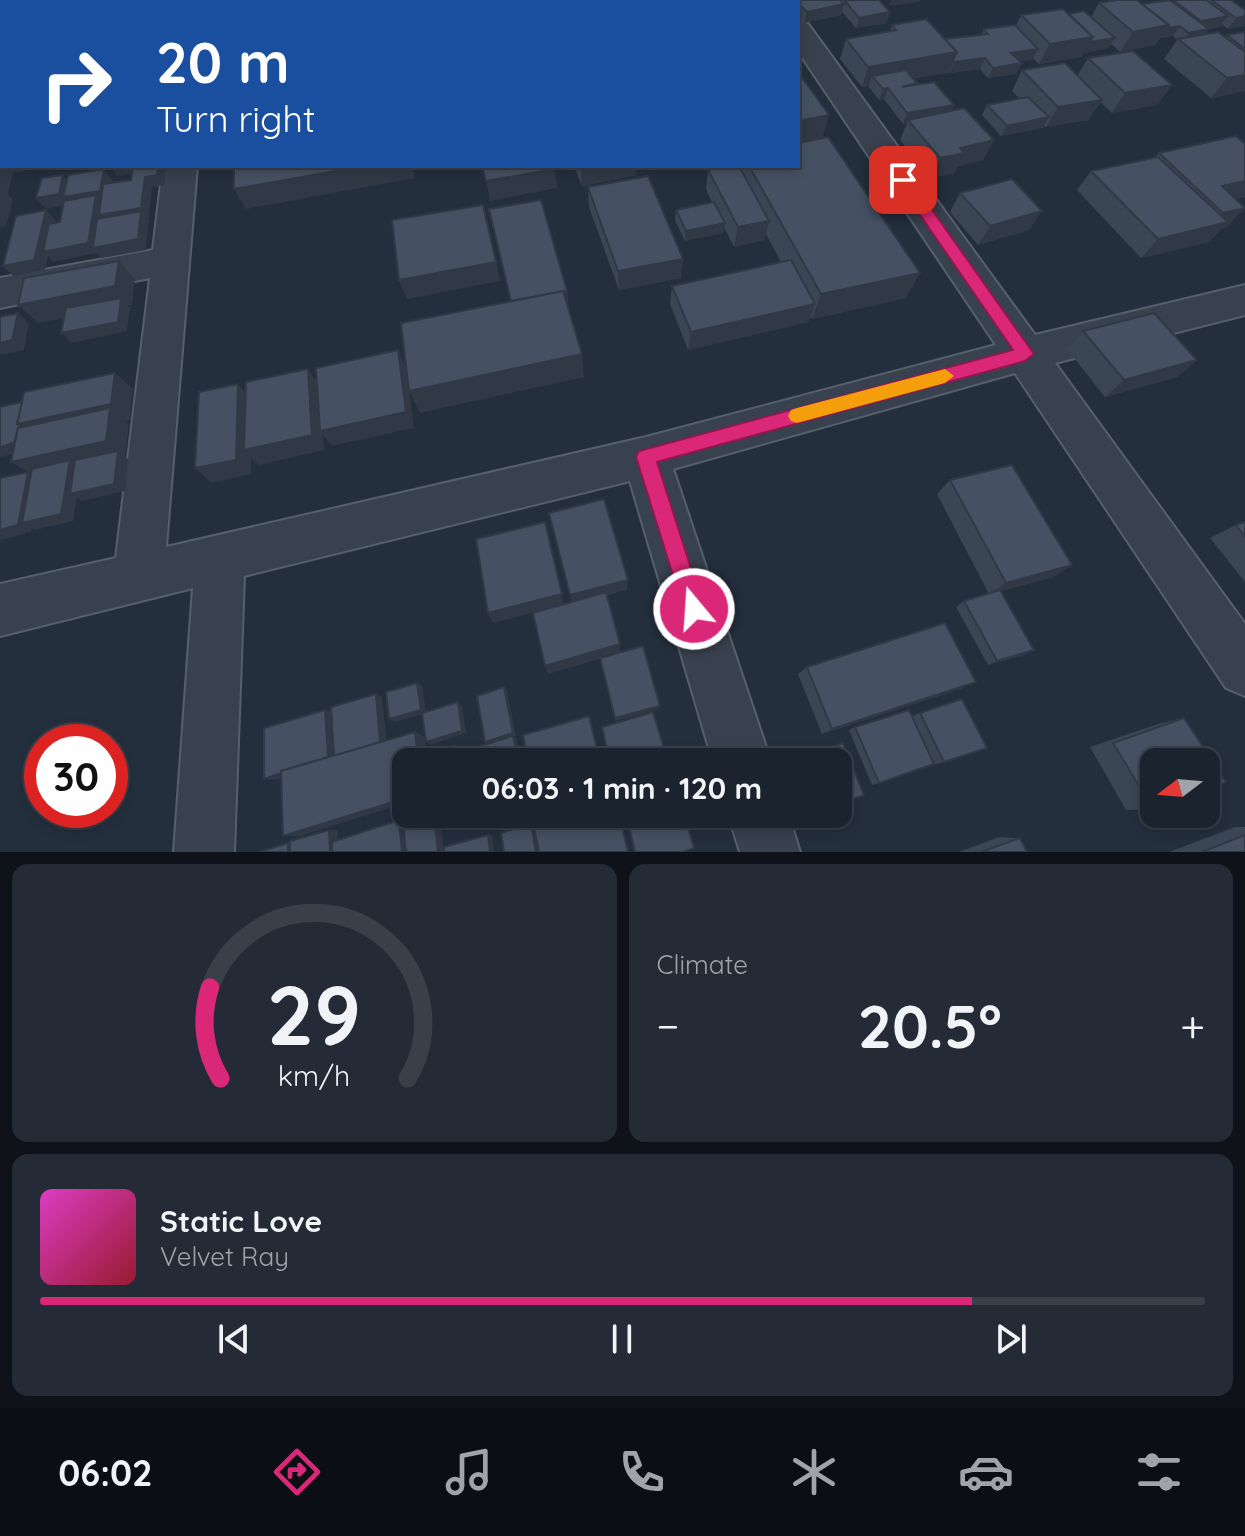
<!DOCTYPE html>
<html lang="en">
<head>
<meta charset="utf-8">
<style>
	body { margin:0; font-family:Quicksand,sans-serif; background:#242b36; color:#f1f3f6; height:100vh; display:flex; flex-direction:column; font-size:30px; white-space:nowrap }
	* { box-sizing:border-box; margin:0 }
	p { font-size:26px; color:#a0a4aa }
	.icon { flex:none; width:44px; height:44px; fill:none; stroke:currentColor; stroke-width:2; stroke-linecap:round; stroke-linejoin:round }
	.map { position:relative; height:852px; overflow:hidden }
	.details { display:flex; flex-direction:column; gap:12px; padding:12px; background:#0f1319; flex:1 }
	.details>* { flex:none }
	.top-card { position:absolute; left:0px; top:0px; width:800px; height:168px; box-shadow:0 4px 12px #0003,0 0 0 2px #39404a; background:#1a4fa0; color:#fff; overflow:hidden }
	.needle { width:52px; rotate:254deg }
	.buttons { position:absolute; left:1140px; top:748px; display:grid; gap:16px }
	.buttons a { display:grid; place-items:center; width:80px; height:80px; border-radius:16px; background:#1b232e; box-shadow:0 4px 12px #0003,0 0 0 2px #39404a; font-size:40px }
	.speed { position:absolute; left:24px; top:724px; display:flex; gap:16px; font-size:40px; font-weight:700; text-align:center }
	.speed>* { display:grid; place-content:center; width:104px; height:104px; border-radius:50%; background:#1b232e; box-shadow:0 4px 12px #0003,0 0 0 2px #39404a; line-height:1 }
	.speed .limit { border:12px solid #d22; background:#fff; color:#111 }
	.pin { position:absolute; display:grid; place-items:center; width:68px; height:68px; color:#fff; margin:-34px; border-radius:16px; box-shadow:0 4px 12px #0006 }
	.me { position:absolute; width:88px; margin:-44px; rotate:342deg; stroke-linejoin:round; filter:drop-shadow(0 0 6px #0008) }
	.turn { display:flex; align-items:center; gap:28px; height:168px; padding:0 24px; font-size:36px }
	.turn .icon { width:104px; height:104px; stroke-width:2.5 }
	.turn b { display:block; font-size:56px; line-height:68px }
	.big { font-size:60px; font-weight:700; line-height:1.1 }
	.details .card { flex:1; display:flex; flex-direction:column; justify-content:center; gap:12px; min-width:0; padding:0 28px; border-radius:16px; background:#242b36 }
	.details .dial { align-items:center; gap:0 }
	.dial svg { height:208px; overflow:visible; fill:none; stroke:#39404a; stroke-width:7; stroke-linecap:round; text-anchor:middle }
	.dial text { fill:#f1f3f6; stroke:none }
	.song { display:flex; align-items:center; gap:24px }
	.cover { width:96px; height:96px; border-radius:12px; background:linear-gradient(135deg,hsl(310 70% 55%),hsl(350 70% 35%)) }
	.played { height:8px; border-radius:4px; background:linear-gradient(90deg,#db2777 80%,#39404a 80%) }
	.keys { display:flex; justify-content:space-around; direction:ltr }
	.heat { display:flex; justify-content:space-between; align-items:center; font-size:44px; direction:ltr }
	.details .tiles { flex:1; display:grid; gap:12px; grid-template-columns:1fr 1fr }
	.card:last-child { grid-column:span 2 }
	.trip { position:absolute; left:392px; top:748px; width:460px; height:80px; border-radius:16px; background:#1b232e; box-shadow:0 4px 12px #0003,0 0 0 2px #39404a; font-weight:700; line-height:80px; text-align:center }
	.tabs { display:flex; height:128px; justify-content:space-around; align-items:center; background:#0b0e12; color:#a0a4aa }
	.tabs .icon { width:56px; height:56px }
	.tabs .current { color:#db2777 }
	.tabs b { font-size:36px; color:#f1f3f6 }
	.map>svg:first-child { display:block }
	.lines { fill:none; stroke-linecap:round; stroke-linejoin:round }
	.minor-casing { stroke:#565f6c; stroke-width:4 }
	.minor { fill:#38414e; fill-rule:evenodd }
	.wall { fill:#3b4654 }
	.shaded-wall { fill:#303945 }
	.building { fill:#455162; stroke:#303945; stroke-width:2 }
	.route { fill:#db2777; stroke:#8e194d; stroke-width:2 }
	.slow { fill:#f59e0b }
</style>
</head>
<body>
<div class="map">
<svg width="1245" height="852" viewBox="0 0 1245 852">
	<rect width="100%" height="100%" fill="#242f3e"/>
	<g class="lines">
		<defs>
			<g id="minor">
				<rect x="181" y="0" width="28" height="2"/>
				<polygon points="763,0 791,0 792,2 764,2"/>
				<polygon points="798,21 808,24 1035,335 1245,285 1245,315 1055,363 1245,624 1245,696 1226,688 1015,373 673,469 771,762 713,762 630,481 244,576 234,852 174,852 193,588 0,636 0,584 116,558 150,278 0,308 0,278 153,250 163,166 197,166 166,547 646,437 996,345 798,51"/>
				<polygon points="728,814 788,814 800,852 740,852"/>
			</g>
		</defs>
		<use href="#minor" class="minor-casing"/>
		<use href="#minor" class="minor"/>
	</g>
	<g class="wall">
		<polygon points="793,0 879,0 890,12 886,23 856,28 842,12 843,5 841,15 804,23 798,16 798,2 792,2"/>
		<polygon points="1173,0 1231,0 1245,10 1244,26 1228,29 1222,24 1220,27 1208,29 1205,34 1226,37 1227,35 1245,32 1245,91 1211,98 1164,59 1177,40 1173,36 1160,38 1155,45 1120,52 1111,44 1108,48 1084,53 1081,57 1039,64 1033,58 1032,60 1020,61 1022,63 1016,74 988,78 980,69 950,73 949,72 913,78 917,83 916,85 951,111 994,140 983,160 958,166 954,173 931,178 900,140 907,123 903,124 884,99 879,100 869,87 869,86 862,87 840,59 846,39 890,31 892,25 945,39 981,35 984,29 1016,26 1021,15 1069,14 1091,17 1099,3 1142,4 1173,2"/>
		<polygon points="1088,58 1172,85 1157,105 1112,113 1100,102 1088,120 1046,127 1044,126 1042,128 1001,136 982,115 987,105 1019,98 1012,91 1022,70 1077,76"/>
		<polygon points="822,138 906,298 812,319 810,316 808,322 688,350 670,304 672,286 781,262 766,234 764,240 734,247 724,227 723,233 685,241 675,220 676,210 712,202 706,189 708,170 728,166 798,166"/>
		<polygon points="1245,144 1245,197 1236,199 1227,227 1221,229 1209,242 1141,258 1077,190 1091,171 1155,157 1159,153"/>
		<polygon points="574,166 636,166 636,175 582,186"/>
		<polygon points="588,187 681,278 619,290 589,207"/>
		<polygon points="960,193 1029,230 978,245 950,212"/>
		<polygon points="1083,331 1197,360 1177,377 1105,397 1067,349"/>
		<polygon points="950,480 1072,565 1053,577 1001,591 1034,650 1024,655 988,665 956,607 964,601 989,594 937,494"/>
		<polygon points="1245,522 1245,582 1210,538 1236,525"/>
		<polygon points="807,667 976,682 960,689 822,734 798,674"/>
		<polygon points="920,713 944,762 935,764 912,716"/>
		<polygon points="1184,718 1154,809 1126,810 1090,747 1158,724"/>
		<polygon points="855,727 879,783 872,785 849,730"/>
		<polygon points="1235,827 1245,827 1245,852 1169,852"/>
		<polygon points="999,837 1020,838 1027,852 959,852"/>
	</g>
	<g class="shaded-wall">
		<polygon points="25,0 34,0 35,1 12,2"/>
		<polygon points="101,0 124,0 108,2 102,2"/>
		<polygon points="569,0 599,0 599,2 557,2"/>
		<rect x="647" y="0" width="27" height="2"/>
		<polygon points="891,0 920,0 919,2 889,6"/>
		<polygon points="2,3 2,15 0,15 0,4"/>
		<polygon points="844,4 841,15 804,23 807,12"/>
		<polygon points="890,12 886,23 856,28 859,18"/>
		<polygon points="1228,16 1220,27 1193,31 1201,21"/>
		<polygon points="1245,16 1244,26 1228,29 1236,18"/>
		<polygon points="1169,25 1180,26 1173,36 1160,38 1155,45 1120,52 1133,32"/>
		<polygon points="1209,29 1201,40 1182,43 1189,33"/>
		<rect x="0" y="36" width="2" height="12"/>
		<polygon points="1093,37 1115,38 1108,48 1084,53 1081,57 1039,64 1050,44"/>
		<polygon points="1038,49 1032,60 1006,63 1011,53"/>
		<polygon points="957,52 949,73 879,84 872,76 869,86 862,87 868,67"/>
		<polygon points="985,58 980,69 950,73 954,62"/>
		<polygon points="1022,63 1016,74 988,78 993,68"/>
		<polygon points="1245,75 1245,91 1211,98 1227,78"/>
		<polygon points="1172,85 1157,105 1112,113 1125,93"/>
		<polygon points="888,88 884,99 879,100 883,89"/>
		<polygon points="1102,100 1088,120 1046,127 1058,107"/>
		<polygon points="954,105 949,116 908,120 907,123 903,124 907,113"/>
		<polygon points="829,115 821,143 798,147 798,121"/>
		<polygon points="1049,117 1042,128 1001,136 1007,126"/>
		<polygon points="2,122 2,166 25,166 24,172 13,173 8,194 13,200 6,226 0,227 0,123"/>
		<polygon points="994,140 983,160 958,166 954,173 931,178 940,158 960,148"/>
		<polygon points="110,166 149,166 148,170 117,176"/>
		<polygon points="158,166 163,166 166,170 164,185 152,187 149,218 147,218 149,221 146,250 102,258 97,253 53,262 48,256 45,270 13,276 3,266 46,210 56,221 49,250 68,205 46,209 36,198 63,175 71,186 104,169 112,180 108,202 145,177"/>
		<polygon points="364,166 412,166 415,178 246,209 234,189"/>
		<polygon points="584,166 636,166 636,175 582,186 581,167"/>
		<polygon points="555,169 557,188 490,201 486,181"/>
		<polygon points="1245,181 1245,197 1213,204 1222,186"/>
		<polygon points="1245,208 1227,227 1221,229 1209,242 1141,258 1158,239 1210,226 1223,213"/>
		<polygon points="1042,211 1029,230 978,245 990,226"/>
		<polygon points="769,221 764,240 734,247 738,227"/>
		<polygon points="725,223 723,233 685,241 686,231"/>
		<polygon points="683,259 681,278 619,290 618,271"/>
		<polygon points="119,261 135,279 132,305 128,305 130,307 127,331 72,343 61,333 120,307 38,323 18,305"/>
		<polygon points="496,262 500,281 407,299 399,280"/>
		<polygon points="920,273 906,298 812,319 821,294"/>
		<polygon points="567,291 569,309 511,302"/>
		<polygon points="815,304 808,322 688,350 691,332"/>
		<polygon points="18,313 29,323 24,350 0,355 0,343"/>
		<polygon points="398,350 406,368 414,428 332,446 323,435 324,450 259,465 251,458 251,474 211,483 195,468 238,384 252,400 308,369 320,386"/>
		<polygon points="582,354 584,377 420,413 409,391"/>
		<polygon points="1197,360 1177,377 1105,397 1124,380"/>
		<polygon points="115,373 133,389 130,420 126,421 129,424 125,457 128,459 125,491 82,501 77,498 73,521 35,530 32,528 31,532 0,540 0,530 28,472 11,462 32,450 0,457 0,447 17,424"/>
		<polygon points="545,522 564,605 493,623 488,613"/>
		<polygon points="1072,565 1053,577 989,594 1006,583"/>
		<polygon points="628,580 627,590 572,605 570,595"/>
		<polygon points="620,644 620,653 548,674 545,666"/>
		<polygon points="1034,650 1024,655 988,665 997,661"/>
		<polygon points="976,682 960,689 822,734 832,729"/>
		<polygon points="417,683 422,686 426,713 395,722 389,719"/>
		<polygon points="504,687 507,691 516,736 514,736 516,739 521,762 518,762 485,742"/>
		<polygon points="376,694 382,697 387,745 274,780 264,779 325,710 333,713"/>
		<polygon points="458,702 462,706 466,733 431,745 426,742"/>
		<polygon points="660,706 659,709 615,721 615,718"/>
		<polygon points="415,732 425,737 428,762 418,762"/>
		<polygon points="455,745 459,747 462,762 458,762"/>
		<polygon points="406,798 406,803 300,836 283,836"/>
		<polygon points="434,814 439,814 444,852 438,852"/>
		<polygon points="399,820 405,821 408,852 402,852"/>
		<polygon points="531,823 533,824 538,852 536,852"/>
		<polygon points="329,830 337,830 339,852 330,852"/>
		<polygon points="488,835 492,835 494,852 490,852"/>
	</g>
	<g class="building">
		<polygon points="0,0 25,0 2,2 2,3 0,4"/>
		<polygon points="795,0 840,0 844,4 807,12"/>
		<polygon points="852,0 879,0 890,12 859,18 845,1"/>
		<polygon points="1117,0 1137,0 1169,25 1133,32 1099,3"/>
		<polygon points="1170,0 1209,29 1189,33 1180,26 1167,28 1169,25 1142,4"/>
		<polygon points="1173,0 1206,0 1228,16 1201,21"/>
		<polygon points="1211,0 1231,0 1245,10 1245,16 1236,18"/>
		<polygon points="1063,9 1093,37 1050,44 1021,15"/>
		<polygon points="1084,11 1115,38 1090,42 1093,37 1069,14"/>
		<polygon points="926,19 957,52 868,67 846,39 896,30 892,25"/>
		<rect x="0" y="24" width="2" height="12"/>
		<polygon points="1015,25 1038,49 1011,53 1022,63 993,68 985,58 954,62 953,61 957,52 945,39 988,34 984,29"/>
		<polygon points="1218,32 1245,52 1245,75 1227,78 1178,39"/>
		<polygon points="1245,32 1245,49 1227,35"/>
		<rect x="0" y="48" width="2" height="21"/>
		<polygon points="1133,51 1172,85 1125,93 1088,58"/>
		<polygon points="1065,63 1102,100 1058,107 1022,70"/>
		<polygon points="906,70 917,83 902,87 934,82 954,105 907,113 888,88 883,89 872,76"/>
		<polygon points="798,72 829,115 798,121"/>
		<polygon points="0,77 2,77 2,95 0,97"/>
		<polygon points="1028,97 1049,117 1007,126 987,105"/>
		<polygon points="0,105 2,105 2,122 0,123"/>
		<polygon points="964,108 994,140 960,148 964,153 940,158 908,120"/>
		<polygon points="1236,136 1245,144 1245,181 1222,186 1245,208 1223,213 1159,153"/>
		<polygon points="828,137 920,273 821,294 749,166 798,166 798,143"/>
		<polygon points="2,150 2,166 0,175 0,151"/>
		<polygon points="1158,157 1228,222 1158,239 1091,171"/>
		<polygon points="133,166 158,166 157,175 145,177 141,208 99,215 103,184 131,180"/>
		<polygon points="234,166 364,166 234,189"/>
		<polygon points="482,166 554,166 555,169 486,181"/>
		<polygon points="728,166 739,166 769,221 738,227 708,170"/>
		<polygon points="104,169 100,191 63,197 68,175"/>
		<polygon points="63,175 59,194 36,198 42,178"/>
		<polygon points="648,176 683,259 618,271 588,187"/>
		<polygon points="1012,179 1042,211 990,226 960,193"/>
		<polygon points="96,195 88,243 43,252 49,224 60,222 64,201"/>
		<polygon points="541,200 567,291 511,301 489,209"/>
		<polygon points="714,202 725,223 686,231 676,210"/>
		<polygon points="483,205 496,262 399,280 392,220"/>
		<polygon points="46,210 34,260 3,266 16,216"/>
		<polygon points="141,211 138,239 93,248 97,219"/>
		<polygon points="791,260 815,304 691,332 672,286"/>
		<polygon points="119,261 115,286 18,305 24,278"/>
		<polygon points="563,291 582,354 409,391 401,323"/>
		<polygon points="121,298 118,322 61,333 66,308"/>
		<polygon points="18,313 12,340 0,343 0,317"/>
		<polygon points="1154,313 1197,360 1124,380 1083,331"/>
		<polygon points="398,350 406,412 320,431 316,368"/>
		<polygon points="308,369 312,435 244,450 246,382"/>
		<polygon points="115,373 111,404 17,424 24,392"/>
		<polygon points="238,384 236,460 195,468 199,392"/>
		<polygon points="22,402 17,424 22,427 18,428 14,443 0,447 0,407"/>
		<polygon points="110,408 106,441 11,462 18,428"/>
		<polygon points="118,451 114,484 70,494 75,460"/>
		<polygon points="70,460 61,514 22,523 32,469"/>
		<polygon points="1012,465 1072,565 1006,583 950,480"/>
		<polygon points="28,472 18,525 0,530 0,478"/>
		<polygon points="604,499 628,580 570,595 549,513"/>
		<polygon points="545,522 562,594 488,613 476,539"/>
		<polygon points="1245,522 1245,537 1236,525"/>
		<polygon points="1000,590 1034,650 997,661 964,601"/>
		<polygon points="606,592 620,644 545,666 533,613"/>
		<polygon points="945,623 976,682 832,729 807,667"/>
		<polygon points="643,646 660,706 615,718 600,658"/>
		<polygon points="417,683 421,710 389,719 386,692"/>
		<polygon points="504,687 513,733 485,742 477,696"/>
		<polygon points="376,694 380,742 334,756 331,707"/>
		<polygon points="962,699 987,748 944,762 920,713"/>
		<polygon points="458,702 462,731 426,742 422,713"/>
		<polygon points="325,710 328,757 281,771 281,773 264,779 264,728"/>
		<polygon points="909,710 934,764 879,783 855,727"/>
		<polygon points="653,712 668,762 610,762 602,727"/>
		<polygon points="589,716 600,762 528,762 523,735"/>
		<polygon points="1184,718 1226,782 1206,789 1206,762 1154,762 1153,809 1113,743"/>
		<polygon points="415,732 418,762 406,762 406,798 283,836 281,771"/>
		<polygon points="513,736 518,762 473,762 471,749"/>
		<polygon points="843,743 864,795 838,804 838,762 793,762 792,760"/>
		<polygon points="455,745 458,762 426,762 425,754"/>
		<polygon points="427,814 434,814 438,852 406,852 403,822"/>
		<polygon points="559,814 619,814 628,852 539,852 533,823"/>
		<polygon points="626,814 684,814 694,848 683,852 635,852"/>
		<polygon points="399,820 402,852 332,852 332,842"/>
		<polygon points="531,823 536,852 504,852 501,833"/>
		<polygon points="329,830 330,852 290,852 290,841"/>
		<polygon points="488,835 490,852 444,852 444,847"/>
		<polygon points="1245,835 1245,852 1202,852"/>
		<polygon points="1020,838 1027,852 981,852"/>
		<polygon points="288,843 288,852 259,852"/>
	</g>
	<polygon class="route" points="903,175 908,176 1034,354 1025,361 657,462 704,609 701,617 694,620 686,617 636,457 639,451 1013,350 898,183 898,176"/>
	<polygon class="slow" points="945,369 954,376 945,383 797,423 791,421 788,416 791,410 797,408"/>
</svg>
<div class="buttons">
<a><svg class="needle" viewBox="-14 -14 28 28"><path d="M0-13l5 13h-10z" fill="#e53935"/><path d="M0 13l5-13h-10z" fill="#a0a4aa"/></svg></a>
</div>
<div class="speed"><div class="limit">30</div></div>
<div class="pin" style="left:903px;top:180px;background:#d93025"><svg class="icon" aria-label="arrive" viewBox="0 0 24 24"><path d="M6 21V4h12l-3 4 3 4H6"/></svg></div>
<svg class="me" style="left:694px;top:609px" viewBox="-20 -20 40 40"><circle r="17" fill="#db2777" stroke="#fff" stroke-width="3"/><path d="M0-11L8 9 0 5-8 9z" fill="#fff"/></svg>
<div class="trip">06:03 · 1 min · 120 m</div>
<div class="top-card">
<div class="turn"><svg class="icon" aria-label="right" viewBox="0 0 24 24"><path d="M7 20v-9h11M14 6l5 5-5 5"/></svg><div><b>20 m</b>Turn right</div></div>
</div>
</div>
<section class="details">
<div class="tiles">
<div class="card dial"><svg viewBox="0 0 100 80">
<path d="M14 69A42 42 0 1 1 86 69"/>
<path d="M14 69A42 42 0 0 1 10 34" stroke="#db2777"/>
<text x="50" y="56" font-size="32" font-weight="700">29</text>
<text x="50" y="72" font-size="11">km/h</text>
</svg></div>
<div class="card"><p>Climate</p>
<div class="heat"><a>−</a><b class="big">20.5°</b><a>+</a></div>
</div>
<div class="card">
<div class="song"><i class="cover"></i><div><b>Static Love</b><p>Velvet Ray</p></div></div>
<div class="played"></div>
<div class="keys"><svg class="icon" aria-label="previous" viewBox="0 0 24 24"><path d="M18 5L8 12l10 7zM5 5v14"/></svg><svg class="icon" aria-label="pause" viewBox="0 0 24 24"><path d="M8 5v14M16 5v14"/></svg><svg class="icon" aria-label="next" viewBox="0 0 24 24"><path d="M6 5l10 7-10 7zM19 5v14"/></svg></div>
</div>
</div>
</section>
<nav class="tabs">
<b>06:02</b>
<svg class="icon current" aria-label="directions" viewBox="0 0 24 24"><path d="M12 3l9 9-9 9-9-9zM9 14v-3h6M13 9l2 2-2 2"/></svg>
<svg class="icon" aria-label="music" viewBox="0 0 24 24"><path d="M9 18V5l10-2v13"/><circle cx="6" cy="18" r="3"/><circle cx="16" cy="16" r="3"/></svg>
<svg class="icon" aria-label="phone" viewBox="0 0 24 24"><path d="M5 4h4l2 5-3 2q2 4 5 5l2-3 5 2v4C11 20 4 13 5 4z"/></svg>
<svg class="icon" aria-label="climate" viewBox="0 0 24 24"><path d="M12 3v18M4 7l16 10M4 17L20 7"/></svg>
<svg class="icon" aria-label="car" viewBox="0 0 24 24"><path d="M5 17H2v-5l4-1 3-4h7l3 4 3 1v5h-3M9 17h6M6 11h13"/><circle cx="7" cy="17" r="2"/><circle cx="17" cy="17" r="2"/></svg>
<svg class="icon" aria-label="filters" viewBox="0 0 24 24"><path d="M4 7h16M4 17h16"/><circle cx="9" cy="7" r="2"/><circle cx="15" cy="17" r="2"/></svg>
</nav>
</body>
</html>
